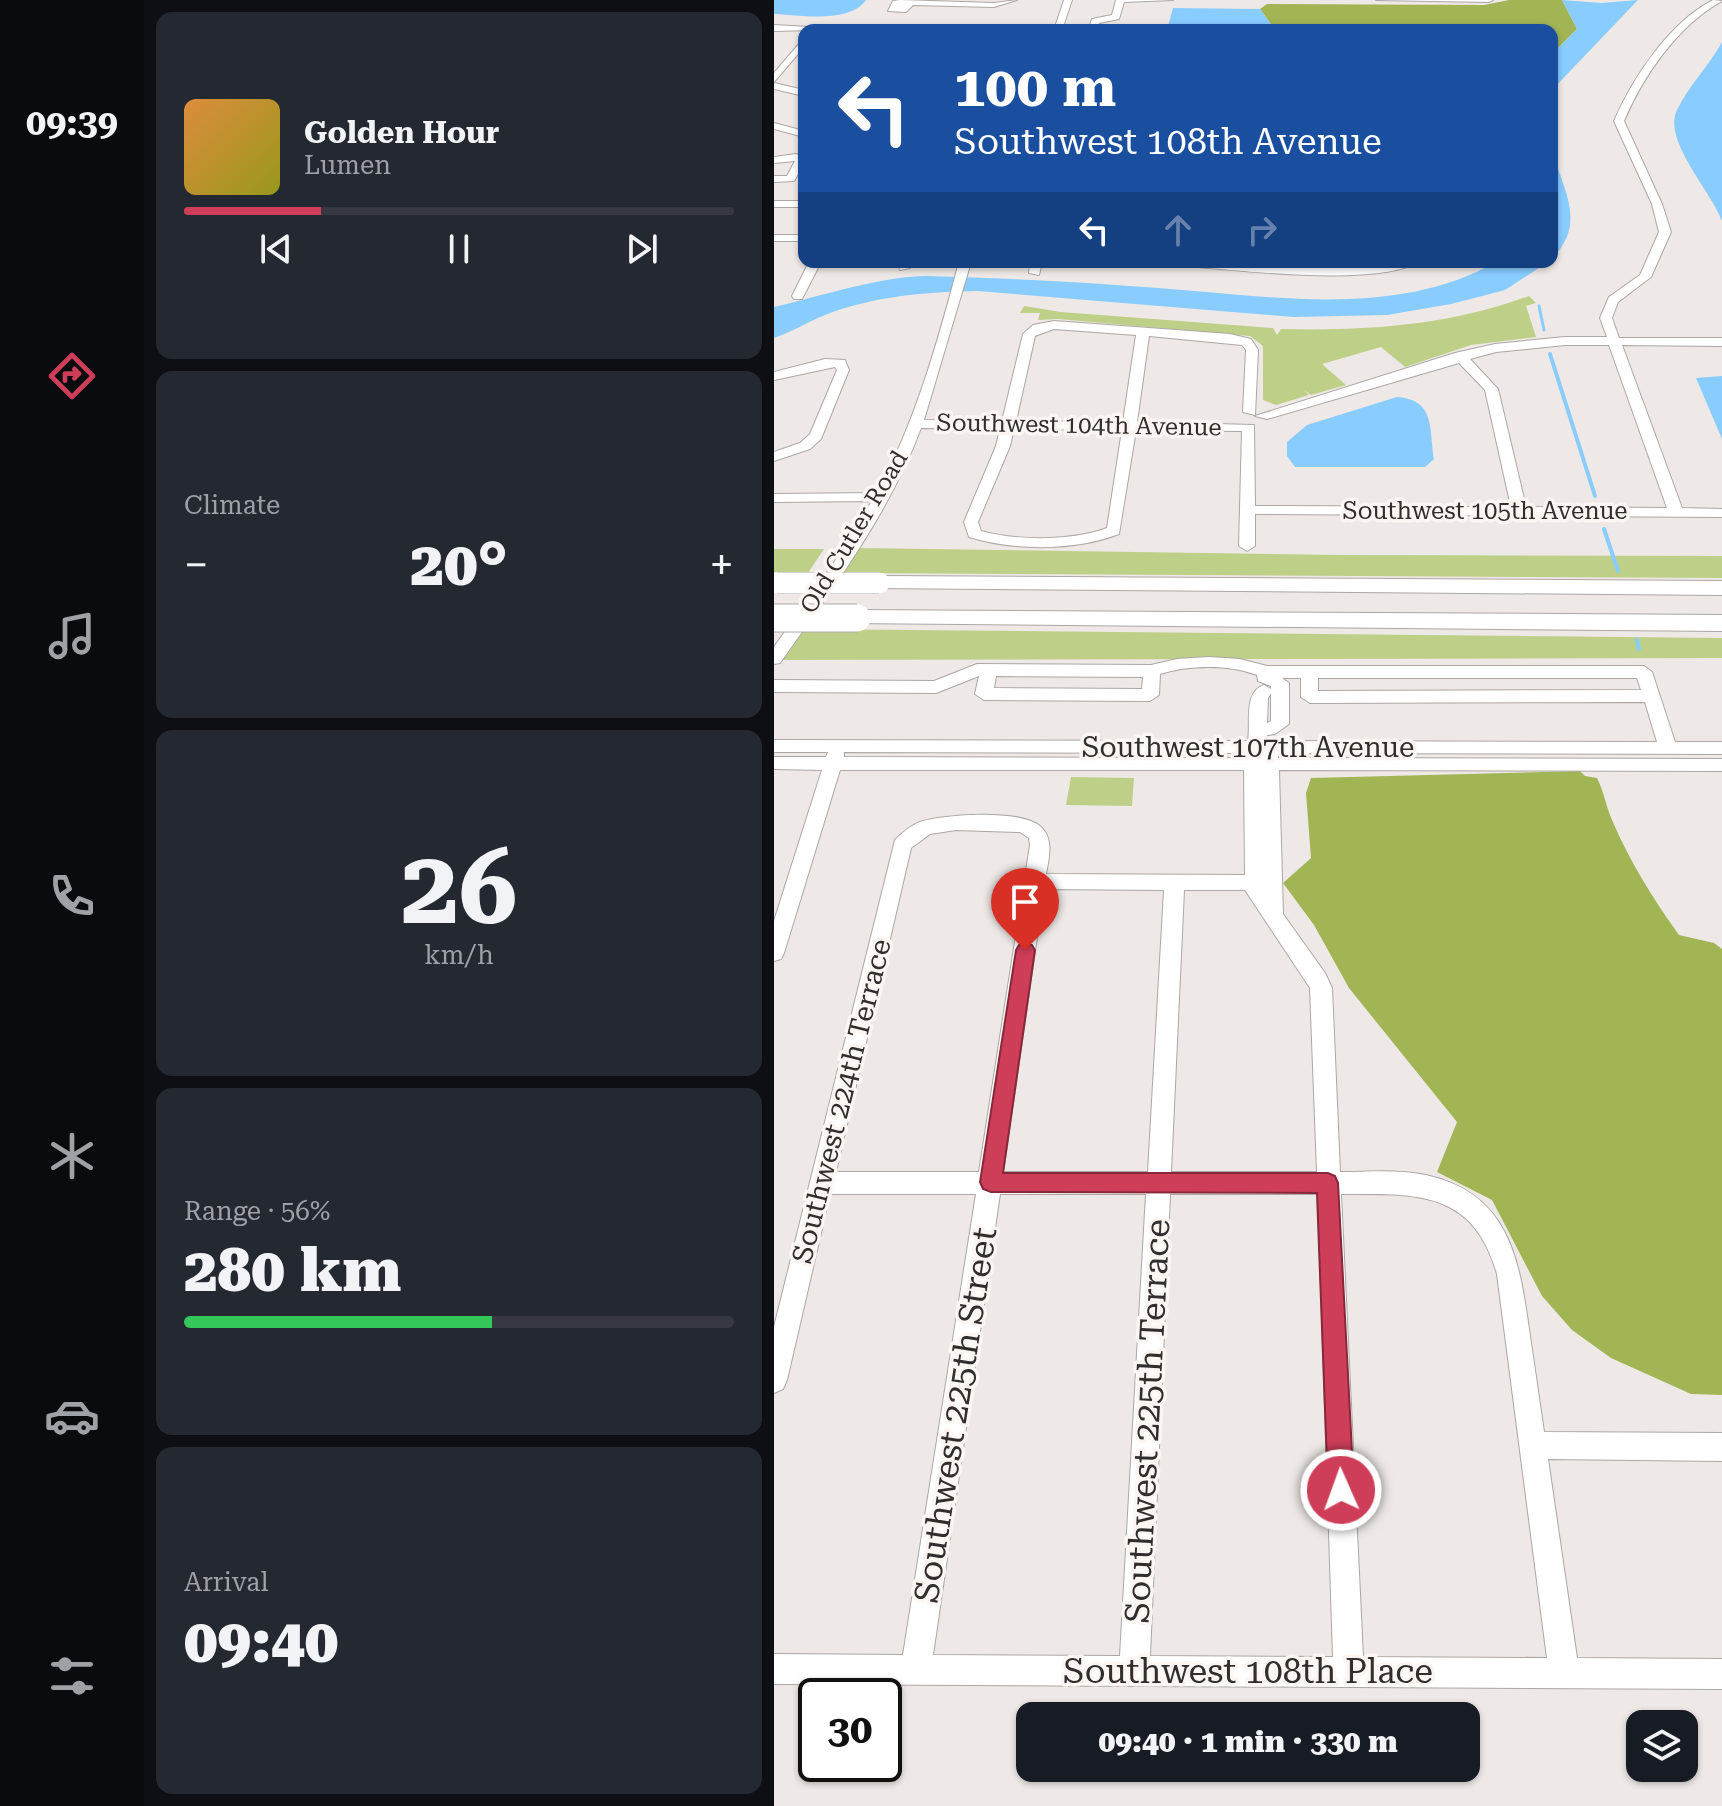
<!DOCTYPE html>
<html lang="en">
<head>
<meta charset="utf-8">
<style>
	body { margin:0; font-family:"Roboto Serif",serif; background:#242831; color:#f1f3f6; height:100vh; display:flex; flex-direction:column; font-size:30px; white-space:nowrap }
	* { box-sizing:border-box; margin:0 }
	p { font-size:26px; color:#9ea1a6 }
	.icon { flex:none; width:44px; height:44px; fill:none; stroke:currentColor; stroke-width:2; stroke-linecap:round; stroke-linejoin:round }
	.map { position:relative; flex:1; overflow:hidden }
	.side { display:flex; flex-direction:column; gap:12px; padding:12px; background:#0d0f14; width:630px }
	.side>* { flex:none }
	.guide { position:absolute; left:24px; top:24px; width:760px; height:244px; border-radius:16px; box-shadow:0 2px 6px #0004; background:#1a4fa0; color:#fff; overflow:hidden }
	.tools { position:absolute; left:852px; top:1710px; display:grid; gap:16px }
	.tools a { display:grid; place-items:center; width:72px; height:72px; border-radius:16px; background:#171b24; box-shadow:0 2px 6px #0004; font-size:40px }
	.speed { position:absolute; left:24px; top:1678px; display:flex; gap:16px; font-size:40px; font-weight:700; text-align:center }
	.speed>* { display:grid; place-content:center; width:104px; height:104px; border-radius:50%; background:#171b24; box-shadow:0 2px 6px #0004; line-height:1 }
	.speed .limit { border:4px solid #111; border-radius:12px; background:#fff; color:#111 }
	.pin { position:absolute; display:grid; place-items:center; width:68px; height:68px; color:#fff; margin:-82px -34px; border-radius:50% 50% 50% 0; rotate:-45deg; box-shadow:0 0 8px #0007 }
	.pin .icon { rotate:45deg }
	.me { position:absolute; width:88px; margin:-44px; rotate:358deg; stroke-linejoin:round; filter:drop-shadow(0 0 6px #0008) }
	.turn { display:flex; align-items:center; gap:28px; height:168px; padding:0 24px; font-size:36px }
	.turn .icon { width:104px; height:104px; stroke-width:2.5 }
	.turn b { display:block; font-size:56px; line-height:68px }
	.lanes { display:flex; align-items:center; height:76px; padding:0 24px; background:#0003; justify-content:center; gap:40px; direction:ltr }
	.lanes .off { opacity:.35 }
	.big { font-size:60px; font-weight:800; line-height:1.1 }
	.side .card { flex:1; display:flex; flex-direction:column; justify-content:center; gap:12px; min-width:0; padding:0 28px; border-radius:16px; background:#242831 }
	.side .dial { align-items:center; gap:0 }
	.dial b { font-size:104px; line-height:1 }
	.song { display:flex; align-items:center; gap:24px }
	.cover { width:96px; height:96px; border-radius:12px; background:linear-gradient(135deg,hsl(30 70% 55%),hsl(60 70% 35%)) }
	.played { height:8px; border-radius:4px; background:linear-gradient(90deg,#cf3e59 25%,#363941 25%) }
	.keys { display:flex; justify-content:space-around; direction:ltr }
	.heat { display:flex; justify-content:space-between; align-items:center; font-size:44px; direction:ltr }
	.charge { height:12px; border-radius:6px; background:linear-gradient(90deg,#34c759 56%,#363941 0) }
	.trip { position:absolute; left:242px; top:1702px; width:464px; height:80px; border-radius:16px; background:#171b24; box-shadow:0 2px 6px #0004; font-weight:800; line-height:80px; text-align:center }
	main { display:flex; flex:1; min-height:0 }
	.tab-bar { display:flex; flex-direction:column; width:144px; justify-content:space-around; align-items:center; background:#090b0e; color:#9ea1a6 }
	.tab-bar .icon { width:56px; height:56px }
	.tab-bar .current { color:#cf3e59 }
	.tab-bar b { font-size:36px; color:#f1f3f6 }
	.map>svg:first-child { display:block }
	.green { fill:#becf88 }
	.forest { fill:#a1b555 }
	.water { fill:#89ccff }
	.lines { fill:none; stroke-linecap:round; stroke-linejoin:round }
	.stream-far1 { stroke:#89ccff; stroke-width:3 }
	.stream { stroke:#89ccff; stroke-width:4 }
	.minor-casing { stroke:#aca7a4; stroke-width:2 }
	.highway-casing { stroke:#aca7a4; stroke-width:2 }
	.minor { fill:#fff; fill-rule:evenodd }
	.highway { fill:#fff; fill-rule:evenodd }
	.highway-bridge-far1-casing { stroke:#aca7a4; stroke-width:22; stroke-linecap:butt }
	.highway-bridge-casing { stroke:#aca7a4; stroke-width:29; stroke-linecap:butt }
	.highway-bridge-far1 { stroke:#fff; stroke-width:21 }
	.highway-bridge { stroke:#fff; stroke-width:27 }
	.route { fill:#cf3e59; stroke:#87283a; stroke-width:2 }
	.labels { text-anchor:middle; stroke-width:7; stroke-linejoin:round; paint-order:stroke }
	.far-street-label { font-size:24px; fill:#312e2d; stroke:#fcf6f3 }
	.street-label { font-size:28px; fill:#312e2d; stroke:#fcf6f3 }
	.near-street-label { font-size:34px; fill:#312e2d; stroke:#fcf6f3 }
</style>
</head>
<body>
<main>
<nav class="tab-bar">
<b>09:39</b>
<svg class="icon current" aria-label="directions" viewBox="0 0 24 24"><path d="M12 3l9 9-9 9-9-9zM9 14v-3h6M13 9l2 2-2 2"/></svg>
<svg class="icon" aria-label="music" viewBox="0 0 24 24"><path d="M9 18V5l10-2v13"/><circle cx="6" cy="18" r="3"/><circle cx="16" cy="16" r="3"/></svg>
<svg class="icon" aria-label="phone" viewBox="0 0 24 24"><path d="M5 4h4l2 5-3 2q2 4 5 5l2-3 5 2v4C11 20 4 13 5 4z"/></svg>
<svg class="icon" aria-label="climate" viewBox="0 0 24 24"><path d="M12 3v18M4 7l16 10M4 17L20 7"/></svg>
<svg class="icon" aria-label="car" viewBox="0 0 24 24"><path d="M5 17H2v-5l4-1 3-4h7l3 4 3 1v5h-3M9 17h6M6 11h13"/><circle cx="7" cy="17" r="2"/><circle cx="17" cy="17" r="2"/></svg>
<svg class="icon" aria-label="filters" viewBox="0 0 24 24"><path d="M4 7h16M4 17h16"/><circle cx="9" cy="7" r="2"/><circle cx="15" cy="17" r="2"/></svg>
</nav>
<section class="side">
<div class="card">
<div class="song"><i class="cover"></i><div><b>Golden Hour</b><p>Lumen</p></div></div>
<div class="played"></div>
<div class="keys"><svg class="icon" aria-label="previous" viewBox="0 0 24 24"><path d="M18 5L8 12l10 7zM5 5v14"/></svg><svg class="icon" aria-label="pause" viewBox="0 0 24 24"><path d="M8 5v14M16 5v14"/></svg><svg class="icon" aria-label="next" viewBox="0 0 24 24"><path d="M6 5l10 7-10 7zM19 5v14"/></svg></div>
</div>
<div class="card"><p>Climate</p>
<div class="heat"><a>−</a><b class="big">20°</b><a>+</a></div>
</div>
<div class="card dial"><b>26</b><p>km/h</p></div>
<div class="card"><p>Range · 56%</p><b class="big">280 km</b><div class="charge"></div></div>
<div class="card"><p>Arrival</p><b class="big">09:40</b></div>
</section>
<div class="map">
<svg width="948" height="1806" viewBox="0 0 948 1806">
	<rect width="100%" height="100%" fill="#eee9e6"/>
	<g class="green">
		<path d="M755 296 762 303 752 306 762 337 697 345 631 367 607 347 548 364 572 385 537 395 529 389 535 395 502 405 489 400V346L476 336 284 319 264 320 266 313H246L250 306 287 312 499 328 503 335 507 329C593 331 673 326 755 296Z"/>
		<polygon points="85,548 567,555 948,556 948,578 68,573"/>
		<polygon points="0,549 50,549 34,573 0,572"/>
		<polygon points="29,629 948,638 948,658 7,660"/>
		<polygon points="297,777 360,778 358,806 292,805"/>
	</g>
	<g class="forest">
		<polygon points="735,0 788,0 803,29 778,54 778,30 501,30 486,9 493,4 710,5"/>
		<path d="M806 771 811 776 823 778C830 792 832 806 838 820 855 860 879 899 905 935L940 943 948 949V1395L917 1394 837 1358 798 1330 768 1296 718 1200 663 1172 683 1122 575 988 540 925 509 883 537 858 532 793 537 778Z"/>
	</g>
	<g class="water">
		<path d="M0 0H92C75 24 26 15 0 14Z"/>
		<polygon points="788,0 827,3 864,0 778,90 778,54 803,29"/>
		<polygon points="399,8 486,9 501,30 393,30"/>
		<path d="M948 42V221C938 192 888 140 903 110 915 85 935 66 948 42Z"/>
		<path d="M778 153C791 190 812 226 778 258Z"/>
		<path d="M722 262H774L731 290 677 304 613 315 520 317 203 291C151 292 100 296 51 315 33 322 18 332 0 338V307C43 297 112 275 154 276 231 278 307 282 384 288 494 296 622 319 722 262Z"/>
		<polygon points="948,376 948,439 922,378"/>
		<path d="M623 397C661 400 655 427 660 459L651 467H521L513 456V442L533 425Z"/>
	</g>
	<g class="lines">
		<polyline class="stream-far1" points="765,306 770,330"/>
		<g class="stream">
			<polyline points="776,354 821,496"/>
			<polyline points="830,529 844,571"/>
			<polyline points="863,640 865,649"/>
		</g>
		<defs>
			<g id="minor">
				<polygon points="126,0 220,3 243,0 220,7 139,5 132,12 114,11 119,1"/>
				<polygon points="290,0 298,0 289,27 299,27 300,30 242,30 281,27"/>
				<polygon points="342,0 399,0 350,2 345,19 325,23 322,30 314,30 318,19 338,15"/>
				<polygon points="602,0 719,0 715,2"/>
				<path d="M939 0 948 1C904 25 869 76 850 121L888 204 897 232 877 277 844 302 838 318 845 338H948V346L848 345 908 508 948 509V517L481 514V546L473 551 465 546 468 431 362 430 345 534C301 551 240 551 195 537L190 522 222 446 226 429 147 428C115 514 59 588 6 663L0 664V647L66 554 98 501 0 502V494L103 493C142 420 164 341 185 262H197L150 420 228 421 249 334 259 325 280 321 456 334 477 339 484 350 481 415 469 412 472 350 468 345 375 336 363 422 480 425 481 506 737 507 711 390 685 363 493 419 481 416 681 353 721 344 791 337H833L826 318 835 297 866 275 885 232 878 204 840 121C859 77 896 22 939 0ZM280 329 362 335 349 422 242 421 261 336ZM791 345H835L893 508 752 507 724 389 696 359 722 352ZM240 429 348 430 333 528C298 541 243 541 207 531L204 522 236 446Z"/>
				<polygon points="0,25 35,27 39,30 0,31"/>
				<polygon points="110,27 159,27 163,30 106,30"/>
				<polygon points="179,27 183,28 184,30 175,30"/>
				<polygon points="30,38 30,47 0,82 0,73"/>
				<polygon points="0,83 30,90 30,96 0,89"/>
				<polygon points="0,123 30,131 30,137 0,129"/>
				<polygon points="22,154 30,157 30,164 20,181 0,182 0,176 13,176 21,161 0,163 0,157"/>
				<rect x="0" y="201" width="30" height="6"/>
				<rect x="0" y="235" width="30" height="6"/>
				<polygon points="35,262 47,262 28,299 20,299 18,296"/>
				<polygon points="123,262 135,262 136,268 126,270"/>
				<polygon points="256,262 268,262 265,275 255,273"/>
				<path d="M396 262 549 268 643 262C604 288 452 269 402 265Z"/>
				<polygon points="51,359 71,360 75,370 47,439 36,449 0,461 0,452 26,443 36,434 63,370 61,367 0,380 0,372"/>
				<path d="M435 657 466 659 493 666H870L878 672 901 742H948V754L504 753V758L948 759V771L505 770 509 914 551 973 558 988 566 1172C594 1172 624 1169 652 1175 734 1193 745 1257 755 1329 760 1363 765 1397 770 1432L948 1433V1461L774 1459 803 1658 948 1659V1689L0 1684V1654L129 1655 202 1194H56L13 1380 9 1389 0 1393V1327L121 840C129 832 136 826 146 822 169 814 249 809 267 827 280 839 275 858 272 874L471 875 470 770H66L10 953 7 959 0 961V921L48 770 0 769V757H52L54 752H0V740L474 741C477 723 469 692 490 685L497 689V686L484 681 483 675C454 664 415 665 386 674L385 695 376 701 210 700 201 694 205 676 162 693 0 692V680L160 681 203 664 377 665 403 659ZM222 676 369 677 368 689 220 688ZM508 678H527V697L536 703 871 702 883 742 492 741 493 735 501 734 515 724V683ZM544 678H863L867 690 544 691ZM497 693V721L493 723 494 698ZM70 752 472 753V758L70 757ZM182 830 246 832 255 838 256 845 205 1172H62L137 848 156 834ZM270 889 390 890 374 1172H229ZM410 890H471L536 988 543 1172H397ZM226 1194H372L346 1656 159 1655ZM396 1194H544L559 1657 376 1656ZM567 1194C641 1194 699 1189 723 1274L773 1658 589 1657Z"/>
			</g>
			<g id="highway">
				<polygon points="105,576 948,581 948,595 97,588 93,583 97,578"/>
				<polygon points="83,610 948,615 948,631 74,623 71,618 74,613"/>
			</g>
		</defs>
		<use href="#minor" class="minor-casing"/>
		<use href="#highway" class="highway-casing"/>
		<use href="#minor" class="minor"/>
		<use href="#highway" class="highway"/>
		<defs>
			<polyline id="highway-bridge-far1" points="3,583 105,583"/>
			<polyline id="highway-bridge" points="0,618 83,618"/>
		</defs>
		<use href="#highway-bridge-far1" class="highway-bridge-far1-casing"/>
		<use href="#highway-bridge" class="highway-bridge-casing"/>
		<use href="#highway-bridge-far1" class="highway-bridge-far1"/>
		<use href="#highway-bridge" class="highway-bridge"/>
	</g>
	<polygon class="route" points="251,943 258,945 261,950 229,1173 554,1173 561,1176 564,1183 580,1490 576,1499 567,1502 558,1499 554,1490 543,1193 217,1192 209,1189 206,1182 242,950 245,945"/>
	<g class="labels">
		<g class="far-street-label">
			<text transform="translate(305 425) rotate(1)" y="8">Southwest 104th Avenue</text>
			<text x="711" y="519">Southwest 105th Avenue</text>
			<text transform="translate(80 532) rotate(-59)" y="8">Old Cutler Road</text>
		</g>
		<g class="street-label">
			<text x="474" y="757">Southwest 107th Avenue</text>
			<text transform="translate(67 1101) rotate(-76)" y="10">Southwest 224th Terrace</text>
		</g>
		<g class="near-street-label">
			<text transform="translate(181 1415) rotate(-81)" y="12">Southwest 225th Street</text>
			<text transform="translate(373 1421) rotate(-87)" y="12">Southwest 225th Terrace</text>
			<text x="474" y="1683">Southwest 108th Place</text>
		</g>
	</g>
</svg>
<div class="tools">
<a><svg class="icon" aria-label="layers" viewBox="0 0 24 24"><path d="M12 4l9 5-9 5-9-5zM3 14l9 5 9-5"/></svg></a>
</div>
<div class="speed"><div class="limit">30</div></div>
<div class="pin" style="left:251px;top:950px;background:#d93025"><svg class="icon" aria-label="arrive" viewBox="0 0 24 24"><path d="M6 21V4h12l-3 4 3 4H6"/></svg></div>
<svg class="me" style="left:567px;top:1490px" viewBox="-20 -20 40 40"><circle r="17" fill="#cf3e59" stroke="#fff" stroke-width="3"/><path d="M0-11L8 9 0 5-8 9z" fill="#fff"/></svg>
<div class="trip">09:40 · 1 min · 330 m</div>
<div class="guide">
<div class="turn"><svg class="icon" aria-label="left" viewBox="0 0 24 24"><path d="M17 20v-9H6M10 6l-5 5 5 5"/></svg><div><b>100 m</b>Southwest 108th Avenue</div></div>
<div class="lanes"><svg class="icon" aria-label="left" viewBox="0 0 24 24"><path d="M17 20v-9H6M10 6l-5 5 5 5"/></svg><svg class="icon off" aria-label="ahead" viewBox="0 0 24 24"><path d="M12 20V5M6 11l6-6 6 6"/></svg><svg class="icon off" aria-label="right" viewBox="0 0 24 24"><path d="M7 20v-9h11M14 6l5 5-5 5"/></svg></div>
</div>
</div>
</main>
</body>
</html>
